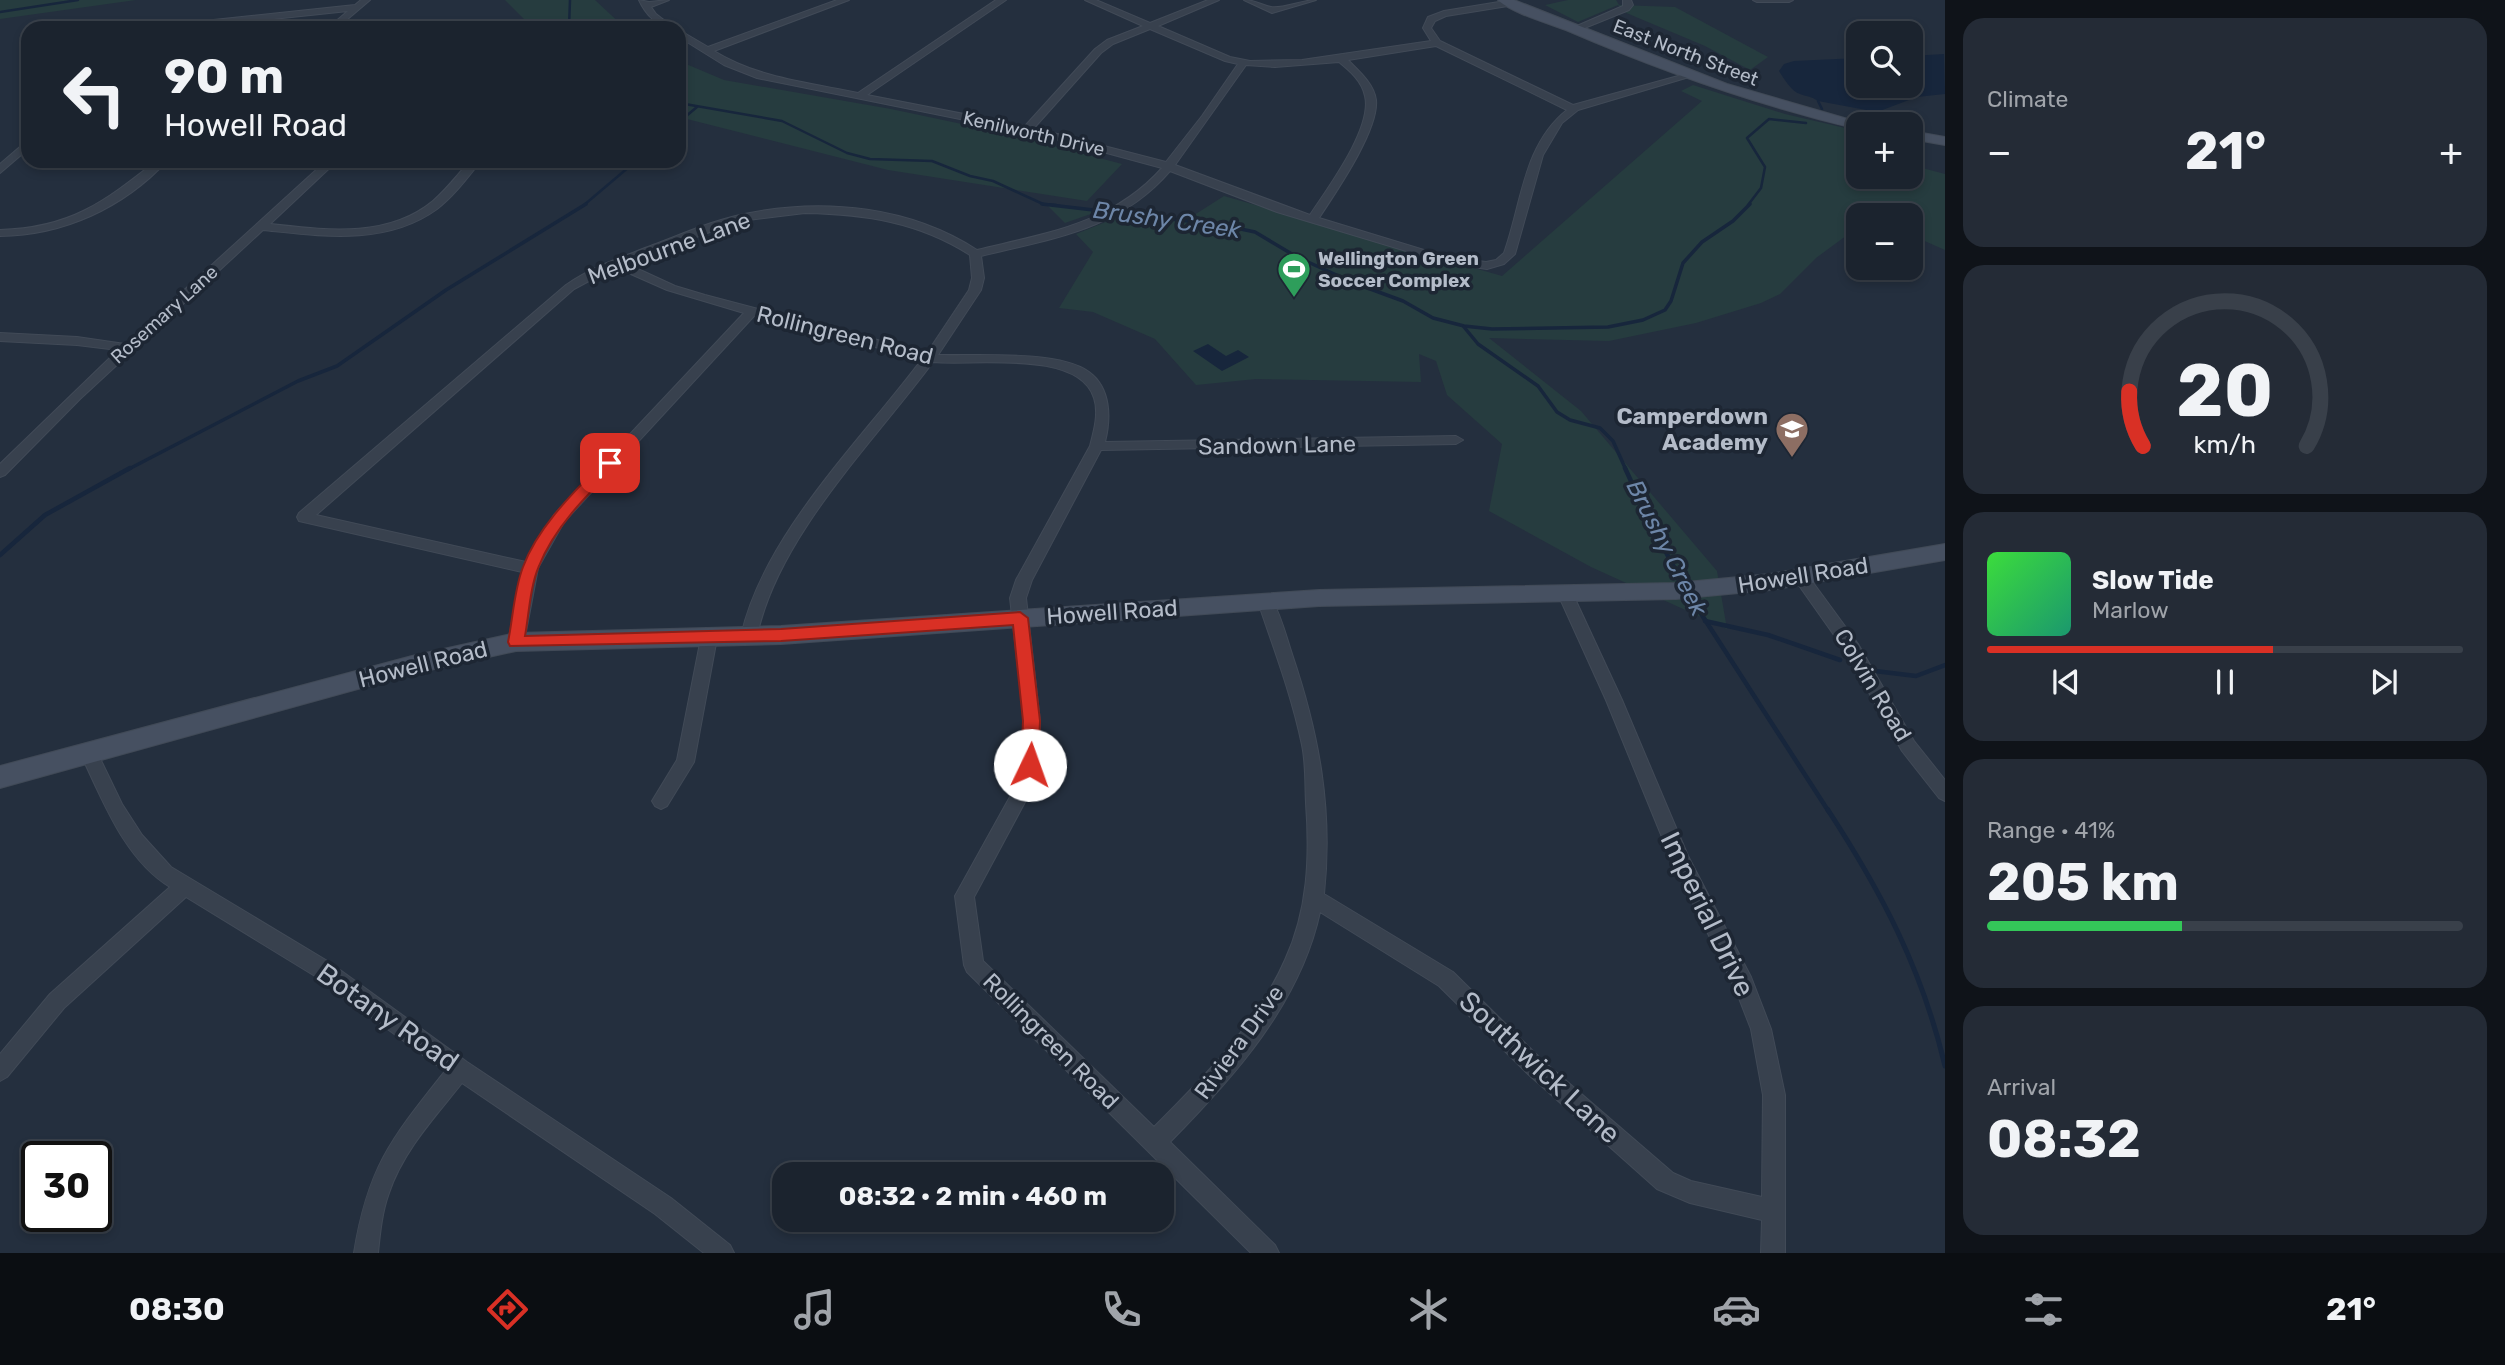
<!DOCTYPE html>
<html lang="en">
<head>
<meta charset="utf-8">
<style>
	body { margin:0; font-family:Rubik,sans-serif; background:#242b36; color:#f1f3f6; height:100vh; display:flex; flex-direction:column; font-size:26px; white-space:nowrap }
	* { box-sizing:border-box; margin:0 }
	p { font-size:23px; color:#a0a4aa }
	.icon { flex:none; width:38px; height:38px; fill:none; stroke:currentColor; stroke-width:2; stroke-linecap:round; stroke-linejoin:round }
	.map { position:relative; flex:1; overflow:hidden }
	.side { display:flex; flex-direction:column; gap:18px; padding:18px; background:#0f1319; width:560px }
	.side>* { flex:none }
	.top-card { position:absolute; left:21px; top:21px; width:665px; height:147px; border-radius:21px; box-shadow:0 4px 10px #0003,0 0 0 2px #39404a; background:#1b232e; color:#f1f3f6; overflow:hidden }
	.controls { position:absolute; left:1846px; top:21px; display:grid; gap:14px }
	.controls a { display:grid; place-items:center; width:77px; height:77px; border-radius:14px; background:#1b232e; box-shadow:0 4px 10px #0003,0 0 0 2px #39404a; font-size:35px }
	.speed { position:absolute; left:21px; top:1141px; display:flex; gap:14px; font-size:35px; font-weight:700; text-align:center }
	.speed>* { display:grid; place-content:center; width:91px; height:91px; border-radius:50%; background:#1b232e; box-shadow:0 4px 10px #0003,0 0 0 2px #39404a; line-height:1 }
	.speed .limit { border:4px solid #111; border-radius:10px; background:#fff; color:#111 }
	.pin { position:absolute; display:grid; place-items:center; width:60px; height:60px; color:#fff; margin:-30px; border-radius:14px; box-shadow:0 4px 10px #0006 }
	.me { position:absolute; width:77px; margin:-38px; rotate:3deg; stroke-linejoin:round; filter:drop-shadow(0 0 5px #0008) }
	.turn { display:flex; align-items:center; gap:24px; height:147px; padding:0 28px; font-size:32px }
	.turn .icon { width:91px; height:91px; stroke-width:2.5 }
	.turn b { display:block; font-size:49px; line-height:60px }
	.big { font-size:52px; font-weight:700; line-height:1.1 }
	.side .card { flex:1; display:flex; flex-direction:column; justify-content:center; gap:10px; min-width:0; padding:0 24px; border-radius:21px; background:#242b36 }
	.side .dial { align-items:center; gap:0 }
	.dial svg { height:182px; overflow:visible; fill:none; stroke:#39404a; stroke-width:7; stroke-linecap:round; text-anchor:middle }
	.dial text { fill:#f1f3f6; stroke:none }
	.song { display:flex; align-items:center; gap:21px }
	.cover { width:84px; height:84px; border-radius:10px; background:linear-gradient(135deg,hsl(120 70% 55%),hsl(160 70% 35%)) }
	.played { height:7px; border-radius:4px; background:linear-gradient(90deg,#d93025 60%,#39404a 60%) }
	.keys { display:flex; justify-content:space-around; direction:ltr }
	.heat { display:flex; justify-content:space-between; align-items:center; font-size:38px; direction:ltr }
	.charge { height:10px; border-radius:5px; background:linear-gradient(90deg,#34c759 41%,#39404a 0) }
	.trip { position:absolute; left:772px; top:1162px; width:402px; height:70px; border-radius:21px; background:#1b232e; box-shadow:0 4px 10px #0003,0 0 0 2px #39404a; font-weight:700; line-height:70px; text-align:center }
	.tabs { display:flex; height:112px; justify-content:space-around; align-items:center; background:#0b0e12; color:#a0a4aa }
	.tabs .icon { width:49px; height:49px }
	.tabs .on { color:#d93025 }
	.tabs b { font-size:32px; color:#f1f3f6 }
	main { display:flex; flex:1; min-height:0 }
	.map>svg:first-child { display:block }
	.green { fill:#263c3f }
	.water { fill:#17263c }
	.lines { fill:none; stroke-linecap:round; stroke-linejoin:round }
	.stream-far3 { stroke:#17263c; stroke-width:2.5 }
	.stream-far2 { stroke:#17263c; stroke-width:3.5 }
	.stream-far1 { stroke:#17263c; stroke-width:4.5 }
	.stream { stroke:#17263c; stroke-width:5 }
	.street-casing { stroke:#414a57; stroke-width:2 }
	.secondary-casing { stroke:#414a57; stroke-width:2 }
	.street { fill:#38414e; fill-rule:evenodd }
	.secondary { fill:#465061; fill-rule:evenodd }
	.route { fill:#d93025; stroke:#8d1f18; stroke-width:2 }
	.labels { text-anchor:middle; stroke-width:7; stroke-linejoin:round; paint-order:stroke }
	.far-street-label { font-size:19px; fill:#b4bcc9; stroke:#1d2633 }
	.far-poi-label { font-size:19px; font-weight:bold; fill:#b4bcc9; stroke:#1d2633; text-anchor:start }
	.street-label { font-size:23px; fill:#b4bcc9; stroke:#1d2633 }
	.poi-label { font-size:23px; font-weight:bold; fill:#b4bcc9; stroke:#1d2633; text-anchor:end }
	.water-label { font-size:24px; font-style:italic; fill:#6d86a8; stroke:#1d2633 }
	.near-street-label { font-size:28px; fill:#b4bcc9; stroke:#1d2633 }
</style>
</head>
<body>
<main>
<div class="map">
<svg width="1945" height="1253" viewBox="0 0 1945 1253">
	<rect width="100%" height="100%" fill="#242f3e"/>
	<g class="green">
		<polygon points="0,0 136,0 0,19"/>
		<polygon points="505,0 595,0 625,28 533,28"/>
		<polygon points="1568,0 1616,0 1619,5 1675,7 1768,57 1750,70 1705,46 1624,12 1618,5 1578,22 1545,5"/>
		<polygon points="679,61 724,80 891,109 1009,134 1122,164 1087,201 888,170 679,117"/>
		<polygon points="1693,85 1785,114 1858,131 1858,177 1911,177 1911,165 1945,174 1945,250 1911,235 1911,215 1858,215 1858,229 1854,230 1816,258 1780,294 1761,303 1696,323 1609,341 1489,338 1581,411 1717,571 1727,629 1591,567 1489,511 1502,444 1447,395 1436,361 1419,354 1421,382 1256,379 1196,385 1155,339 1093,312 1059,308 1093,252 1076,234 1128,213 1197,222 1191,217 1224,196 1502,276 1702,101 1681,91"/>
		<polygon points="1046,204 1102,210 1065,223"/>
	</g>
	<g class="water">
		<path d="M1944 54 1945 94 1917 97 1877 112 1818 101C1811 96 1808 97 1800 94 1792 92 1784 79 1779 71L1784 64 1794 61 1858 58V86H1911V56Z"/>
		<polygon points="1208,344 1226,356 1238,350 1249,357 1222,371 1193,351"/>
	</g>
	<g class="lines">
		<g class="stream-far3">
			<polyline points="0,12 78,0"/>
			<polyline points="569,28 570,0"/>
			<polyline points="1818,101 1822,109"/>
			<polyline points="679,103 782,121 847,153 870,159 932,161 970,176 993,181 1043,204 1056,205"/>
			<polyline points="679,122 697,107"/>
			<polyline points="584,205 636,161"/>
			<polyline points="1748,205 1761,188 1765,167 1747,138 1769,119 1806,123"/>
		</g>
		<g class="stream-far2">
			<polyline points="1042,204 1222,225 1255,232 1297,257 1354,283 1403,301 1433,318 1464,326 1492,329 1608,327 1643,320 1665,310 1671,301 1683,263 1702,242 1733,221 1750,204"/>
			<polyline points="1464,327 1478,344 1538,386 1557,412 1570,420 1600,428 1613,441 1626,470"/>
			<polyline points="127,470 298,381 337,366 446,290 586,204"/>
		</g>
		<g class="stream-far1">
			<polyline points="1625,468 1652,527 1685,587"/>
			<polyline points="0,555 45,515 130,468"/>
			<polyline points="1689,595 1829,812"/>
			<polyline points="1705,621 1768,635 1840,660"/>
			<polyline points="1875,671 1916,676 1945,665"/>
		</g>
		<path class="stream" d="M1828 810C1882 893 1922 969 1945 1066"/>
		<defs>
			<g id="street">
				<polygon points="361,0 370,0 337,28 328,28 348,11 189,28 162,28 166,25 355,5"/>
				<path d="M639 0 649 2 669 0 651 7 656 14 674 28C657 28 645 13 639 0Z"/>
				<path d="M837 0H849L714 51C758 78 809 83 858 93L996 0H1006L867 95 1025 126 1095 49 1107 40 1143 26 1085 0H1096L1150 23 1208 0H1219L1158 26 1230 57 1250 61 1302 60 1431 41 1423 28 1428 17 1444 11 1511 0 1515 3 1514 5 1446 16 1435 21 1431 28 1440 41 1573 105 1689 73V77L1578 110 1562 123 1543 155 1515 254 1504 264 1487 269 1446 263 1277 212 1170 171C1119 230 1054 238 981 256L984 278 981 290 938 355C976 356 1059 350 1089 372 1111 388 1111 418 1105 442L1456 436 1463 440 1456 444 1101 450 1032 580 1026 598 1040 721 1039 765 1025 802 974 897 983 961 1154 1127C1203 1078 1257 1024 1285 960 1308 910 1310 857 1306 803 1305 784 1306 764 1302 745 1292 696 1274 649 1258 602L1266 596 1271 598C1281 615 1286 636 1292 654 1319 734 1333 809 1324 894L1453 972 1542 1060 1673 1173 1691 1181 1762 1197 1763 1095 1751 1029 1735 988 1671 859 1606 700 1557 592 1560 588H1570L1622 700 1688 856 1751 977 1771 1029 1785 1095V1253H1761L1762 1220 1690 1203 1657 1189 1528 1074 1439 986 1320 912C1300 1004 1234 1077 1170 1142L1275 1245 1279 1253H1251L967 972 964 965 955 896 1011 795 1021 765 1024 721 1010 598 1016 580 1090 446C1094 431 1099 413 1094 398 1079 349 973 366 933 362 873 443 778 536 757 636L755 640H743L741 636C764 534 860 442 922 359L754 316 564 522 538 568 524 642 522 646H510L508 642 522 572 299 521 297 517 299 513 566 285C593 266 623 257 653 245 685 233 716 219 750 213 826 198 911 207 977 250 1047 233 1112 224 1162 168L1044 136 757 78 724 65 679 37V30L708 47ZM1150 29 1225 61 1238 64 1202 116 1166 162 1034 128 1101 53 1113 44ZM1436 46 1567 110C1523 145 1522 203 1504 253L1496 260 1486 262 1447 257 1319 218C1336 192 1379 130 1376 100 1374 84 1359 71 1348 60ZM1339 62C1350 71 1362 81 1365 96 1373 128 1327 189 1310 215L1175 165 1246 65 1275 67ZM805 213C864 214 919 222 970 255L972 278 969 290 927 353 705 295 675 286 625 263 740 221ZM615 267 667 290 744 313 554 515 526 562 316 515 574 289Z"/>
				<path d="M1244 0C1255 0 1261 5 1271 7 1282 9 1303 0 1316 0L1272 13Z"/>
				<polygon points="1623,0 1631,0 1633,5 1629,10 1577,31 1570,29 1623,6"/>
				<polygon points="1753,0 1793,0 1789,2 1757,2"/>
				<polygon points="28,140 28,149 0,173 0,164"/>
				<path d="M156 161H167C123 208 64 235 0 236V230C70 228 103 203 156 161Z"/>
				<path d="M326 161H337L270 224C325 230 387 239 433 201 447 189 458 174 470 161H481C468 177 454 196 437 209 386 246 322 236 263 230L80 399 5 475 0 477V464L118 350 77 345 0 341V333L77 337 125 344Z"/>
				<polygon points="1801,571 1806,573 1858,644 1914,741 1945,780 1945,801 1939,798 1902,751 1846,652 1793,577"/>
				<polygon points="709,632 715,634 717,638 694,762 667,806 661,809 655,806 652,801 677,760 701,638 703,634"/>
				<path d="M89 746 95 748 122 804 142 835 171 867 329 962 467 1062 671 1198 730 1245 734 1253H704L655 1214 462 1083C435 1117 403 1151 389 1193 382 1212 380 1233 378 1253H354C368 1166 392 1138 445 1071L315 976 186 897 64 1008 7 1077 0 1081V1054L50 994 170 887C124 859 103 800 80 753L83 748Z"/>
			</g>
			<g id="secondary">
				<path d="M1498 0H1514L1727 84 1865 124H1858V129C1757 105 1661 71 1566 30 1547 23 1512 13 1498 0Z"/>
				<polygon points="1911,131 1945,137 1945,145 1911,139"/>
				<polygon points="1945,544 1945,560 1770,590 1676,599 1319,606 781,644 516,651 412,674 0,788 0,766 412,656 516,633 781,626 1319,590 1676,583 1770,574"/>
			</g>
		</defs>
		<use href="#street" class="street-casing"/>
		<use href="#secondary" class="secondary-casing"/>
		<use href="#street" class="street"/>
		<use href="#secondary" class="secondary"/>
	</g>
	<path class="route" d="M610 459 615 460V467C586 496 554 528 539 566 530 587 529 614 525 636L781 629 1020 612 1028 618 1040 721 1038 765 1036 770 1030 772 1023 770 1021 765 1023 721 1013 625 781 641 510 646 508 642C513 618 514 590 523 567 538 526 575 491 605 460Z"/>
	<defs>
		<symbol id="stadium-pin" viewBox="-11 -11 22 30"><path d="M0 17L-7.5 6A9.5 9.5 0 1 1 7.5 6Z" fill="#2e9e5b" stroke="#1d2633"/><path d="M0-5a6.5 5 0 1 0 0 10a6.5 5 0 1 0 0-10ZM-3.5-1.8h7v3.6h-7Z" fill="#fff"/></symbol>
		<symbol id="school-pin" viewBox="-11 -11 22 30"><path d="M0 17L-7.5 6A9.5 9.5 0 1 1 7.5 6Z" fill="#8d6e63" stroke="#1d2633"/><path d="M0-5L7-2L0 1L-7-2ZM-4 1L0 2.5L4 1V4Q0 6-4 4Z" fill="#fff"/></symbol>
	</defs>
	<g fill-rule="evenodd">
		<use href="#stadium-pin" x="1275" y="250" width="38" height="52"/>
		<use href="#school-pin" x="1773" y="410" width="38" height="52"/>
	</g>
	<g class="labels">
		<g class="far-street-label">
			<text transform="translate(1686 52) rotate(21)" y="7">East North Street</text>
			<text transform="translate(1034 133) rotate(13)" y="7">Kenilworth Drive</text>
			<text transform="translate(164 314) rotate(-42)" y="7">Rosemary Lane</text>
		</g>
		<g class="far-poi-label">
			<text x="1318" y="265">Wellington Green<tspan x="1318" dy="22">Soccer Complex</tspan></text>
		</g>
		<g class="street-label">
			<text transform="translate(669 248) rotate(-20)" y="8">Melbourne Lane</text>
			<text transform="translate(845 335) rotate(14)" y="8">Rollingreen Road</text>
			<text transform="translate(1277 445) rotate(-1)" y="8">Sandown Lane</text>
			<text transform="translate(1803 575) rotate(-9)" y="8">Howell Road</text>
			<text transform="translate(1112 612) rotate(-4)" y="8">Howell Road</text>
			<text transform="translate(423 664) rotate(-14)" y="8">Howell Road</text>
			<text transform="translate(1873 685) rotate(59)" y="8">Colvin Road</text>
			<text transform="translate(1051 1041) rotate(45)" y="8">Rollingreen Road</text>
			<text transform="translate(1239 1042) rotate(-54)" y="8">Riviera Drive</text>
		</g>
		<g class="poi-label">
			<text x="1768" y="424">Camperdown<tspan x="1768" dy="26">Academy</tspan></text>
		</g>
		<g class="water-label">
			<text transform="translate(1167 220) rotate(8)" y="8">Brushy Creek</text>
			<text transform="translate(1667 548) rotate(63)" y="8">Brushy Creek</text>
		</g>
		<g class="near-street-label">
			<text transform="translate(1708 914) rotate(64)" y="10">Imperial Drive</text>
			<text transform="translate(388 1017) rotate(35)" y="10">Botany Road</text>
			<text transform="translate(1540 1067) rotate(43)" y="10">Southwick Lane</text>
		</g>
	</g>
</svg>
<div class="controls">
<a><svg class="icon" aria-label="search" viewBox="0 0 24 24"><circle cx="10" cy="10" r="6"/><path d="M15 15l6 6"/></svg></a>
<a>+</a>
<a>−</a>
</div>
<div class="speed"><div class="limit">30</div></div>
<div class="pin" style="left:610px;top:463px;background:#d93025"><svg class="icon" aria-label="arrive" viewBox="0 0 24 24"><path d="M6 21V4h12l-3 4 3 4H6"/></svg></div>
<svg class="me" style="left:1030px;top:765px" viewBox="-20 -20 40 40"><circle r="19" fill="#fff"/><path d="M0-13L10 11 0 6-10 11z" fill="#d93025"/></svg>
<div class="trip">08:32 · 2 min · 460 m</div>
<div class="top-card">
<div class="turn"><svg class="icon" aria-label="left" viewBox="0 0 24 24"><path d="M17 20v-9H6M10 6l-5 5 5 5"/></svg><div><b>90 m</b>Howell Road</div></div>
</div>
</div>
<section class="side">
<div class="card"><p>Climate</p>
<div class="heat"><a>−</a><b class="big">21°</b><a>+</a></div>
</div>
<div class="card dial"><svg viewBox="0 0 100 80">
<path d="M14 69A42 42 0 1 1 86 69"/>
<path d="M14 69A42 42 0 0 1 8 45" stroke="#d93025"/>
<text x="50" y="56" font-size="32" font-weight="700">20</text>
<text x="50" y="72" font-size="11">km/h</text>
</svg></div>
<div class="card">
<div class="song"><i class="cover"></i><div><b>Slow Tide</b><p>Marlow</p></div></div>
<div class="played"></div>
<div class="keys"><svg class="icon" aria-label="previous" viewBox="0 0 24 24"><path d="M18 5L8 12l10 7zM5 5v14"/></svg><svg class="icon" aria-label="pause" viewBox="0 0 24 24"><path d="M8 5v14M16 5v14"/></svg><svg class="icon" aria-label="next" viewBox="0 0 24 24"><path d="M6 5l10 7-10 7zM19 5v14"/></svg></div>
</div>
<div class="card"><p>Range · 41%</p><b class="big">205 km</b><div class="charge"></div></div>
<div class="card"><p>Arrival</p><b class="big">08:32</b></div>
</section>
</main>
<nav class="tabs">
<b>08:30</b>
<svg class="icon on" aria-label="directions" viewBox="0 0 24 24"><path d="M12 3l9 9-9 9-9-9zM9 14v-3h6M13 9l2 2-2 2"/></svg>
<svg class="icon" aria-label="music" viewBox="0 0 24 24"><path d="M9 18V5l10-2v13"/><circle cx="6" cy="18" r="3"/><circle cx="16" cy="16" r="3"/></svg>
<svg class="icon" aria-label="phone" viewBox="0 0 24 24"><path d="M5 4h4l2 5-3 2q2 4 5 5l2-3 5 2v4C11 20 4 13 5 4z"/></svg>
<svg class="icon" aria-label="climate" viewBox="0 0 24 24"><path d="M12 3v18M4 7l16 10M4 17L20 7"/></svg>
<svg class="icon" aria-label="car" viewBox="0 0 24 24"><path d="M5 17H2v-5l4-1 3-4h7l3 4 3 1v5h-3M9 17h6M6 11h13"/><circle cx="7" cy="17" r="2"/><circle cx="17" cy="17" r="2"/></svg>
<svg class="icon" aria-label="filters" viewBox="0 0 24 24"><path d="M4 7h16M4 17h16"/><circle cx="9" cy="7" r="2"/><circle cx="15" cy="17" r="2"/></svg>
<b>21°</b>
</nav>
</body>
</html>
